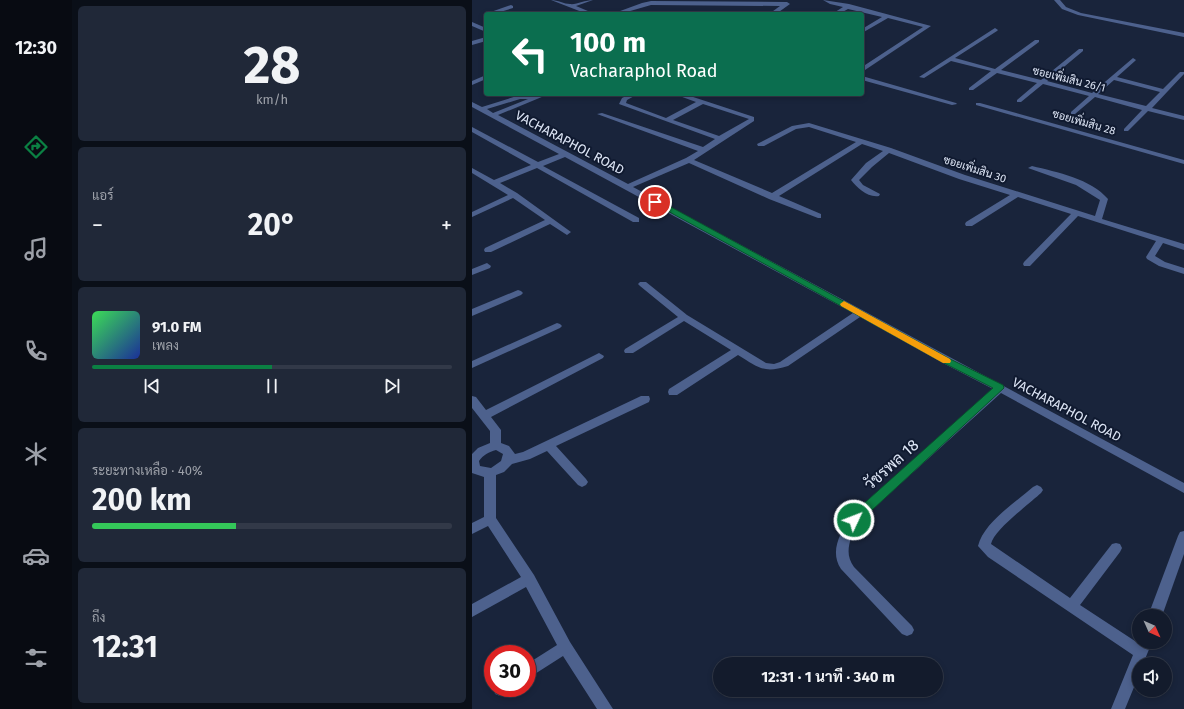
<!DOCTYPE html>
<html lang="th">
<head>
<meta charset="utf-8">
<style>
	body { margin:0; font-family:"Fira Sans",Sarabun,sans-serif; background:#202838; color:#f1f3f6; height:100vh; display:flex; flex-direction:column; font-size:15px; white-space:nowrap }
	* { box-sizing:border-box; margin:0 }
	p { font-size:13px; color:#9da1a9 }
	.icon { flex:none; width:22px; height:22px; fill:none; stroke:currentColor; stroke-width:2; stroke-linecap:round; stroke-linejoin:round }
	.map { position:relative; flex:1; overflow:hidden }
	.details { display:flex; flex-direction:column; gap:6px; padding:6px; background:#0a0f18; width:400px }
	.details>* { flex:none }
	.top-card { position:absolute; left:12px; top:12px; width:380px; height:84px; border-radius:4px; box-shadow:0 2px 6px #0003,0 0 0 1px #323948; background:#0b6e4f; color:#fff; overflow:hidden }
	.needle { width:26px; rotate:135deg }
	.fabs { position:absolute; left:660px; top:609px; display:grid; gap:8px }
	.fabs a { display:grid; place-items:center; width:40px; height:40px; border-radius:50%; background:#131b2c; box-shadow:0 2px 6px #0003,0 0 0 1px #323948; font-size:20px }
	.speed { position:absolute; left:12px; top:645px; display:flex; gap:8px; font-size:20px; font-weight:700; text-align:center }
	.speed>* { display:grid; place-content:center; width:52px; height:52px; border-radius:50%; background:#131b2c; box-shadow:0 2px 6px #0003,0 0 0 1px #323948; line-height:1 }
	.speed .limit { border:6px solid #d22; background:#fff; color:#111 }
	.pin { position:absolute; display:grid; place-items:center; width:34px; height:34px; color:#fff; margin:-17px; border:2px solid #fff; border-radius:50%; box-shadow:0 1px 4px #0007 }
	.me { position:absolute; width:44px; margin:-22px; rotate:47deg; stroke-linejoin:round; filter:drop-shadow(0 0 3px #0008) }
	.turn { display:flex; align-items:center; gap:14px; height:84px; padding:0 20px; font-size:18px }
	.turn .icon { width:52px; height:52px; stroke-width:2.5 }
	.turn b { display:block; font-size:28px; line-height:34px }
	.big { font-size:30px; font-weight:700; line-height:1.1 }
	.details .tile { flex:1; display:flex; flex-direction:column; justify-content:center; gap:6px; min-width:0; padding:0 14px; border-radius:6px; background:#202838 }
	.details .dial { align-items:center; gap:0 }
	.dial b { font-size:52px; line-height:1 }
	.song { display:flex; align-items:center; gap:12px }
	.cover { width:48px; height:48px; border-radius:6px; background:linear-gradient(135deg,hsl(130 70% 55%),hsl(230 70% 35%)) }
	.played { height:4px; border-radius:2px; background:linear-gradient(90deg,#0b8043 50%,#323948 50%) }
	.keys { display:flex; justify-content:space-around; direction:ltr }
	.heat { display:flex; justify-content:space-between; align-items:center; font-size:22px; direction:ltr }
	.charge { height:6px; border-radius:3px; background:linear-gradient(90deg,#34c759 40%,#323948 0) }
	.trip { position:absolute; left:241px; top:657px; width:230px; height:40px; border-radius:20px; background:#131b2c; box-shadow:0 2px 6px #0003,0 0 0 1px #323948; font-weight:700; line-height:40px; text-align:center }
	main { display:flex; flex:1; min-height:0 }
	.dock { display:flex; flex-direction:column; width:72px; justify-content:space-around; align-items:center; background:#080b12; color:#9da1a9 }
	.dock .icon { width:28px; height:28px }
	.dock .selected { color:#0b8043 }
	.dock b { font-size:18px; color:#f1f3f6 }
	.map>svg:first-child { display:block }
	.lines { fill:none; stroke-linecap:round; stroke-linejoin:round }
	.minor { fill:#4d618d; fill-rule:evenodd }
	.route { fill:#0b8043; stroke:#07532c }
	.slow { fill:#f59e0b }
	.labels { text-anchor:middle; stroke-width:4; stroke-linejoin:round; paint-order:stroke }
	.far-street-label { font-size:11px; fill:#dde5f5; stroke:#101a30 }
	.street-label { font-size:13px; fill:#dde5f5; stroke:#101a30 }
	.near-street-label { font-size:16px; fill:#dde5f5; stroke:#101a30 }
</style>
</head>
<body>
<main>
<nav class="dock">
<b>12:30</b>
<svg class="icon selected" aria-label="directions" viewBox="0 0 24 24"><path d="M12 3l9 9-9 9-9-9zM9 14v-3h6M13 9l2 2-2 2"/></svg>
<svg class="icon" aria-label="music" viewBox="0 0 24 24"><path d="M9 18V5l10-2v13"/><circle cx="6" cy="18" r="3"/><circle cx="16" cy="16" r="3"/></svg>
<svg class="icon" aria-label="phone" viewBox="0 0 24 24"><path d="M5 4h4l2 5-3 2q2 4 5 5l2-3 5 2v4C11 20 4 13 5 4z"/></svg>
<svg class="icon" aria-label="climate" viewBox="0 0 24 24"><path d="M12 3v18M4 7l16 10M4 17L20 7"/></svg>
<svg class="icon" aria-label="car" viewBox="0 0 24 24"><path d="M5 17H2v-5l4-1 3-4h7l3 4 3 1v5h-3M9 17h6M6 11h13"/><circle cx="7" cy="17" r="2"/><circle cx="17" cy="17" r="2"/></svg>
<svg class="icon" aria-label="filters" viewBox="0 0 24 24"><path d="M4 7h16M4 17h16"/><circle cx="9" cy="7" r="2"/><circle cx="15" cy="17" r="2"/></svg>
</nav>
<section class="details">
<div class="tile dial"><b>28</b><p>km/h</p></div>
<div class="tile"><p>แอร์</p>
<div class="heat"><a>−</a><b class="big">20°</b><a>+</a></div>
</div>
<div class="tile">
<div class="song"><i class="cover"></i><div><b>91.0 FM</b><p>เพลง</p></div></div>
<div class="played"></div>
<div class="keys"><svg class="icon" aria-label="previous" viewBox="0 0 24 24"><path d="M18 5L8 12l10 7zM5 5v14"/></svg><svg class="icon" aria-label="pause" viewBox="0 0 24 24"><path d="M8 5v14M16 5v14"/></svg><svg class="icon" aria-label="next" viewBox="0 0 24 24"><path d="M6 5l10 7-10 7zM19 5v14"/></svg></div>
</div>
<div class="tile"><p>ระยะทางเหลือ · 40%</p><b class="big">200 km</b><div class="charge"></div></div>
<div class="tile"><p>ถึง</p><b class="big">12:31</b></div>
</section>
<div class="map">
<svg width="712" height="709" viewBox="0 0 712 709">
	<rect width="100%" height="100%" fill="#19243b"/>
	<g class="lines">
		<g class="minor">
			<path d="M79 0C86 0 92 4 98 4 104 5 113 0 121 0L104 6 123 14H115Z"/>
			<polygon points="351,0 377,4 459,26 390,72 390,67 451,27 416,18 390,33 390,29 410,17 376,9 367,14 360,14 371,7 358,4"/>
			<polygon points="582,0 588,0 594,7 609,13 712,33 712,37 606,15 590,9"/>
			<polygon points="179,1 315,2 318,4 304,14 297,14 308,6 179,5 148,14 140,14 170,3"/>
			<polygon points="39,5 41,6 41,8 22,14 13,14"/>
			<polygon points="0,22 14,28 14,32 0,26"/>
			<path d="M523 28 526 30 525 31 483 58 523 69 563 40H567V42L529 70 569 80 607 49H611V51L575 81 620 93 661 58 664 60 663 61 645 77 691 89 708 72H712V74L680 108 712 116V120L676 111 656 131H652V129L670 110 623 97 603 114H599V112L617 96 571 84 549 102H545V100L565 83 525 73 501 90H497V88L519 71 479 61 452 78 447 77ZM642 80 688 92 674 106 626 94Z"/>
			<polygon points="14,37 14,41 0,45 0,41"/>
			<polygon points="14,75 14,79 0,85 0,81"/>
			<polygon points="390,76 484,103 485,104 480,105 390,80"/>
			<path d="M68 94H77L26 115 156 184 214 158 226 151 125 114 130 113 231 147 243 139 147 104 150 98 158 94H166L155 100 154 103 194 118 224 102 202 94H212L282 117V121L222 160 300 193 384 142 337 127 324 129 292 146H286L285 144 320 126 337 123 419 148 493 175 623 216 628 200 604 185 556 168 560 166C585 172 619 179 636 199L630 219 712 244V250L691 243 683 256 693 262 712 268V274L687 266 675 259 674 257 684 241 606 216 558 266H552L551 264 552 262 599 214 546 197 500 226H494L493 224 494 222 538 195 487 179 417 153 400 167 387 180 391 185 408 194 407 196C396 198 385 188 379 180L394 163 411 151 390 144 307 196 349 214V218H346L297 199 217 163 161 187 712 483V493L529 393 386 522C379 538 371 552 382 567L440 626 442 630 440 634 435 636 430 634 369 569C357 551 369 533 378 516L521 389 469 362 388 317 316 366C291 374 286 367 266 355L205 395H197L196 392 197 389 259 350 212 321 161 353H153L152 351 153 349 206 317 168 286 166 284 168 282H174L215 315 294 363 302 364 308 362 381 313 93 157 71 166 167 218V222H161L65 168 28 183 45 193 99 232 95 235 78 224 19 252H13L12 250 13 248 73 220 41 198 0 217V212L36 195 0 173V168L22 180 59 165 0 132V127L66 162 87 154 0 107V102L10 107 48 95 64 96ZM48 99H56L21 113 15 109ZM231 104 277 119 247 136 201 120Z"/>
			<polygon points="504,103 508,103 712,160 712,164 504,105"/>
			<polygon points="15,263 19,266 18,268 0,275 0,269"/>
			<polygon points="46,290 49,291 51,293 49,295 0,316 0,309"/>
			<polygon points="85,323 88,324 90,326 88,328 0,368 0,361"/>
			<path d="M127 353 132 356 131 358 19 417 29 430V443L37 446 43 454 51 452 169 396H177L178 399 177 402 84 446 114 479 116 482 114 485 110 487 106 485 75 451 58 459 40 464 32 472 24 475V518L62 575 98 642 141 709H125L91 656 55 679V664L85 645 54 587 0 617V604L49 577 16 526 0 534V523L12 517V477L0 473V454L6 448 18 443V431L0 408V396L4 397 14 410ZM24 450 31 454 29 461 19 468 8 466 7 461C11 455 17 452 24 450Z"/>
			<path d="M565 485 569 487 571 490 569 493C557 504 522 530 519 544L598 598 640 544 644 543 648 544 650 548 648 552 608 605 666 643 667 640V642H680L671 664H667V675L653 709H639L661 655 516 557 506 546C512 522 543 503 561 487Z"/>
			<polygon points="712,531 712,554 690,616 676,616 706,536 708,532"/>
			<polygon points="21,688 36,688 33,694 28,696 23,694"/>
		</g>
	</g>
	<polygon class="route" points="181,200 186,200 476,358 531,385 532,388 386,523 382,524 378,523 376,520 378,516 521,388 470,362 331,285 181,203"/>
	<polygon class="slow" points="372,301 478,359 479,361 478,363 471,363 369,306 368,304"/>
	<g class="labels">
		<g class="far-street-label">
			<text transform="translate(597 79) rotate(14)" y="4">ซอยเพิ่มสิน 26/1</text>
			<text transform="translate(612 122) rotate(16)" y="4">ซอยเพิ่มสิน 28</text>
			<text transform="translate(503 169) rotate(18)" y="4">ซอยเพิ่มสิน 30</text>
		</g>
		<g class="street-label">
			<text transform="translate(98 142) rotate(28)" y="5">VACHARAPHOL ROAD</text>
			<text transform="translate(595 409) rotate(28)" y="5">VACHARAPHOL ROAD</text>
		</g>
		<g class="near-street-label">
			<text transform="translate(419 464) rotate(-42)" y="6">วัชรพล 18</text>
		</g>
	</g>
</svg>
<div class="fabs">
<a><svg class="needle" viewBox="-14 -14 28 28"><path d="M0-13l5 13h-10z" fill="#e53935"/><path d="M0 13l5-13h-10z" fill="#9da1a9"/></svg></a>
<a><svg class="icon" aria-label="sound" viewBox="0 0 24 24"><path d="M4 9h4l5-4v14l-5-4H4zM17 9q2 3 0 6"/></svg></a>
</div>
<div class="speed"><div class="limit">30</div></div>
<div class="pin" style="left:183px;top:202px;background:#d93025"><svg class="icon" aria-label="arrive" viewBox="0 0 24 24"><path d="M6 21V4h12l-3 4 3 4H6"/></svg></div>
<svg class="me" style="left:382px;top:520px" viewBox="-20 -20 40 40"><circle r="17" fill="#0b8043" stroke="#fff" stroke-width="3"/><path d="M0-11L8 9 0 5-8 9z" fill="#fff"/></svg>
<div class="trip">12:31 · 1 นาที · 340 m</div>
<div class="top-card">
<div class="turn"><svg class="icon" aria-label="left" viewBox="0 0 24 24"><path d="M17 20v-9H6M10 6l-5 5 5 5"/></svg><div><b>100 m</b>Vacharaphol Road</div></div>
</div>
</div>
</main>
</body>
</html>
